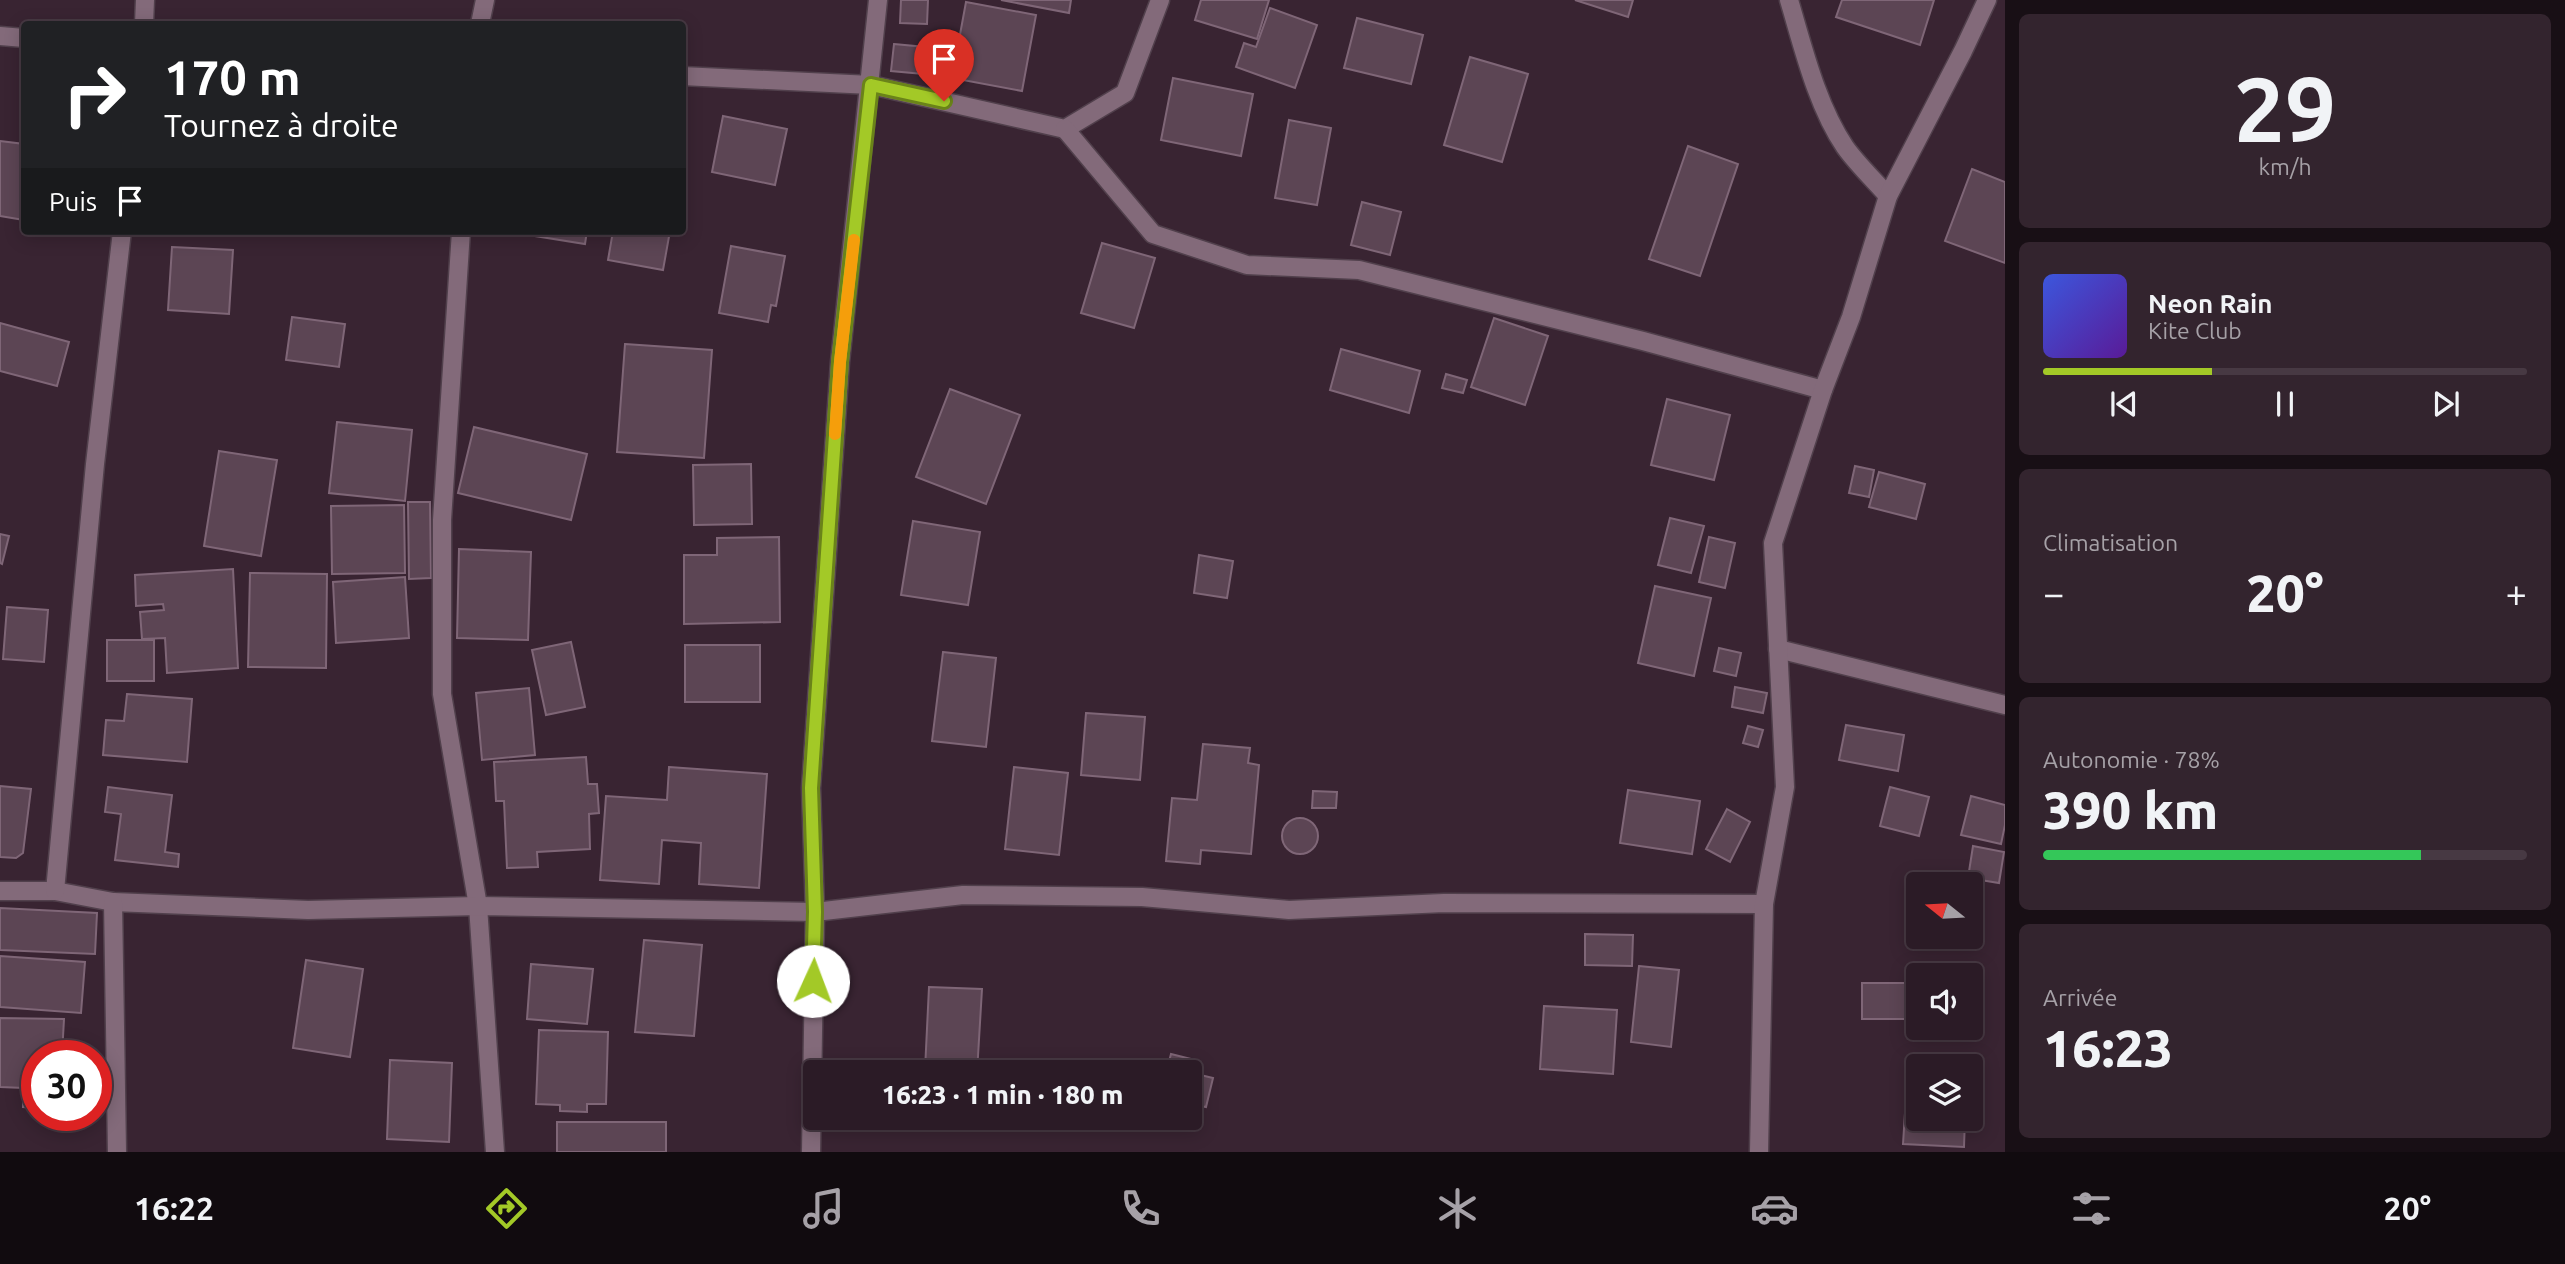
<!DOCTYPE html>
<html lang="fr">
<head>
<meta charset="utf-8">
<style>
	body { margin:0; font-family:Ubuntu,sans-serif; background:#33242e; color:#f1f3f6; height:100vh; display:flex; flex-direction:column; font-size:26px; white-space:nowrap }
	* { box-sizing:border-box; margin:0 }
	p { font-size:23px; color:#a6a1a7 }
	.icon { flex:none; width:38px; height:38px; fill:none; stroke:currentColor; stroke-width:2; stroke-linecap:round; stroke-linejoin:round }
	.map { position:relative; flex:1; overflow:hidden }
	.sheet { display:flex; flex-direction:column; gap:14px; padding:14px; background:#180f15; width:560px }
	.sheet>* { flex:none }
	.guide { position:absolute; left:21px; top:21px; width:665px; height:214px; border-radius:7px; box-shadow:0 4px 18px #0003,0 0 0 2px #473943; background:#202124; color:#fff; overflow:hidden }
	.needle { width:46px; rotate:288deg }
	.buttons { position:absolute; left:1906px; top:872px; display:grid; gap:14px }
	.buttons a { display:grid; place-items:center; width:77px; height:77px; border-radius:7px; background:#2b1b26; box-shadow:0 4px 18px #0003,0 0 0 2px #473943; font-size:35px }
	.speed { position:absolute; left:21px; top:1040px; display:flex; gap:14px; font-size:35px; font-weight:700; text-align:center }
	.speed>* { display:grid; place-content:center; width:91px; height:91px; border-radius:50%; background:#2b1b26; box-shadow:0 4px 18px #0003,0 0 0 2px #473943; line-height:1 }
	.speed .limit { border:10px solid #d22; background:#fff; color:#111 }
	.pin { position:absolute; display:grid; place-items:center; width:60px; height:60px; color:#fff; margin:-72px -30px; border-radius:50% 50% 50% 0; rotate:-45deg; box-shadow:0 0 7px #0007 }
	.pin .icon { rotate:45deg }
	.me { position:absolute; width:77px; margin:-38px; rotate:2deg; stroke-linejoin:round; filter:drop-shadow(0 0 5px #0008) }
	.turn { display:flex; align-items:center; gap:24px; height:147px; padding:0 28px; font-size:32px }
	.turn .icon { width:91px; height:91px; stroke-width:2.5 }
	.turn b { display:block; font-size:49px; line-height:60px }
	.then { display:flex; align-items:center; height:66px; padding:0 28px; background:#0003; gap:14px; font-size:26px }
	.big { font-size:52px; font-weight:800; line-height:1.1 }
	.sheet .widget { flex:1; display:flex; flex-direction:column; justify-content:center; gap:10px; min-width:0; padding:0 24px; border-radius:10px; background:#33242e }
	.sheet .dial { align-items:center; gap:0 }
	.dial b { font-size:91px; line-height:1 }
	.song { display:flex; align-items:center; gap:21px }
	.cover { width:84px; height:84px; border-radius:10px; background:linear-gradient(135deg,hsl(230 70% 55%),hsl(270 70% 35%)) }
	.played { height:7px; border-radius:4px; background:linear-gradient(90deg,#a3c927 35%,#473943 35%) }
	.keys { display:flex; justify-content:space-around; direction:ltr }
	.heat { display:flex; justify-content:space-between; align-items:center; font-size:38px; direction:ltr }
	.charge { height:10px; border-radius:5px; background:linear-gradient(90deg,#34c759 78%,#473943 0) }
	.trip { position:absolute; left:803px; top:1060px; width:399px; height:70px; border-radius:7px; background:#2b1b26; box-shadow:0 4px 18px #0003,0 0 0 2px #473943; font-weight:800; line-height:70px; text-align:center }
	.tab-bar { display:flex; height:112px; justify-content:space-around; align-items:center; background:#110b0f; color:#a6a1a7 }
	.tab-bar .icon { width:49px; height:49px }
	.tab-bar .on { color:#a3c927 }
	.tab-bar b { font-size:32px; color:#f1f3f6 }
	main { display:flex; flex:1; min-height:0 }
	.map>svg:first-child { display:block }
	.building { fill:#5c4554; stroke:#7f6677; stroke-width:2 }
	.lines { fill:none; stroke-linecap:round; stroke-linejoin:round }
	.minor-casing { stroke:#51404c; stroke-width:21 }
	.minor { stroke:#836a7a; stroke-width:18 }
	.route-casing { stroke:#6a8319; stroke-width:18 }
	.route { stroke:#a3c927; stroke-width:12 }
	.slow { stroke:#f59e0b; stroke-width:12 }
</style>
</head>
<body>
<main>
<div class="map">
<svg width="2005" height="1152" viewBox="0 0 2005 1152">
	<rect width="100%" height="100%" fill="#392432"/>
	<g class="building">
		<polygon points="901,0 928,0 927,24 900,23"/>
		<polygon points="1001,0 1071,0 1069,13"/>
		<polygon points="1201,0 1269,0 1257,39 1195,20"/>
		<polygon points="1575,0 1633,0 1628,17"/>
		<polygon points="1842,0 1934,0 1920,45 1836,17"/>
		<polygon points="966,2 1036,15 1022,91 952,78"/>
		<polygon points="1270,8 1317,25 1295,88 1236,67 1244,43 1256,47"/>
		<polygon points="1357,18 1423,35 1411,84 1344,68"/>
		<polygon points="894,44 936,48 934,75 891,71"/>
		<polygon points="1470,57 1528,74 1502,162 1444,145"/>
		<polygon points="1173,78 1253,94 1241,156 1161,140"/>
		<polygon points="723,116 787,129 775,185 712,172"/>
		<polygon points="1289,120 1331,128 1317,205 1275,198"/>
		<polygon points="0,141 24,144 24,220 0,216"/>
		<polygon points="1688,146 1738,164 1700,276 1649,259"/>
		<polygon points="1972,169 2005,182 2005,263 1945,241"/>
		<polygon points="1362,202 1401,212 1390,255 1351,245"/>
		<polygon points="503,231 587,231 585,244"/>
		<polygon points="613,231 670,231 663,270 608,260"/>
		<polygon points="1102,243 1155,258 1134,328 1081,313"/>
		<polygon points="731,246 785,256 776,306 771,305 768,322 719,313"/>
		<polygon points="172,247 233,250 229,314 168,310"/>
		<polygon points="292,317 345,324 339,367 286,360"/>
		<polygon points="1494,318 1548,336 1525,405 1471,387"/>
		<polygon points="0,323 69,342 57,386 0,371"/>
		<polygon points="625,344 712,350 704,458 617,452"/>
		<polygon points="1341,349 1420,371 1409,413 1330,390"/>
		<polygon points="1446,374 1467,380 1463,393 1442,388"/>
		<polygon points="950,389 1020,415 986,504 916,477"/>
		<polygon points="1667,399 1730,415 1714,480 1651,465"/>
		<polygon points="337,422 412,430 405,501 329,493"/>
		<polygon points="474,427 587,454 571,520 458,493"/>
		<polygon points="219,451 277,460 261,556 204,546"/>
		<polygon points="751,464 752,524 694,525 693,465"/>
		<polygon points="1855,466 1874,470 1869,497 1849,493"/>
		<polygon points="1879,472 1925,484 1916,519 1869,507"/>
		<polygon points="408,502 430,502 431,578 409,579"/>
		<polygon points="404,505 405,573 332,574 331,506"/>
		<polygon points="1670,518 1704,526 1691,573 1658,565"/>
		<polygon points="913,521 980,532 968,605 901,595"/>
		<polygon points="0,534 9,536 2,564 0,563"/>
		<polygon points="779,537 780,622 684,624 684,555 717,555 717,538"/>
		<polygon points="1709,537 1735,543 1725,588 1699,582"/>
		<polygon points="459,549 531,552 528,640 457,638"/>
		<polygon points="1199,555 1233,561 1227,598 1194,593"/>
		<polygon points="233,569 238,668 167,673 165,638 142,639 140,612 164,610 163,604 136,606 135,575"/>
		<polygon points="250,573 327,574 326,668 248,667"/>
		<polygon points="405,577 409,638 336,643 333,582"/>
		<polygon points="1655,586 1711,598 1694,676 1638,663"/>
		<polygon points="7,607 48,610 44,662 3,659"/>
		<rect x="107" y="640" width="47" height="41"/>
		<polygon points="571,642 585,707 546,715 532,650"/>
		<rect x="685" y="645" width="75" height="57"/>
		<polygon points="1719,648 1741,653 1736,676 1714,671"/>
		<polygon points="943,652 996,658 986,747 932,741"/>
		<polygon points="1735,687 1767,693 1763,713 1732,707"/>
		<polygon points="529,688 535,755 482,760 476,693"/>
		<polygon points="127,694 192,699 187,762 103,755 106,720 124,721"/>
		<polygon points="1086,713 1145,717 1140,780 1081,775"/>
		<polygon points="1846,725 1904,735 1898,771 1839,760"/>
		<polygon points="1748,726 1763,730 1758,747 1743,743"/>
		<polygon points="1203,744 1250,748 1248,763 1259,765 1251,854 1201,850 1200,864 1166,861 1172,798 1197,800"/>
		<polygon points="586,757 588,784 597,784 599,813 589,814 590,849 537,852 538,867 507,868 504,801 496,801 494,762"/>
		<polygon points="669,767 767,774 759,888 699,884 701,843 662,840 659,884 600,880 606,796 667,800"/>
		<polygon points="1014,767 1068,773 1059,855 1005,849"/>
		<polygon points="0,786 31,789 23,853 16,858 0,857"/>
		<polygon points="108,787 172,795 165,852 179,854 178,867 115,860 121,814 105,812"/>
		<polygon points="1890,787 1929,797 1919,836 1880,826"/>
		<polygon points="1628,790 1700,801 1692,854 1620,843"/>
		<polygon points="1313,791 1337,792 1336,808 1312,808"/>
		<polygon points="1971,796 2005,805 2005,825 2001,844 1961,835"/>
		<polygon points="1727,809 1750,822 1730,862 1706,849"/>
		<circle cx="1300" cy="836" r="18"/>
		<polygon points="1973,846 2004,852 1999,883 1968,878"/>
		<polygon points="0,908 97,913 95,954 0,950"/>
		<polygon points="1585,934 1633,935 1632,966 1585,965"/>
		<polygon points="644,940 702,945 694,1036 635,1032"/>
		<polygon points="0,956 85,962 81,1013 0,1007"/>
		<polygon points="306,960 363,969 350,1057 293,1048"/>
		<polygon points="531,964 593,969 587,1024 527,1019"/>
		<polygon points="1639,966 1679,970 1671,1047 1631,1042"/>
		<rect x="1862" y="983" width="55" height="36"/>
		<polygon points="929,987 982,989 977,1073 925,1070"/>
		<polygon points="1544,1006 1617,1010 1613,1074 1540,1069"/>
		<polygon points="0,1018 64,1019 62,1055 37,1055 37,1108 23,1107 24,1088 0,1087"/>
		<polygon points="539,1030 608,1032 606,1104 587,1104 587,1112 560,1111 560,1105 536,1104"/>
		<polygon points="1171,1054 1191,1059 1188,1072 1213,1078 1206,1107 1190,1104 1190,1073 1166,1073"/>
		<polygon points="390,1060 452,1063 449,1142 387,1139"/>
		<polygon points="1907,1082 1918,1082 1918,1118 1965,1118 1964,1147 1903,1144"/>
		<rect x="557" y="1122" width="109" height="30"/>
	</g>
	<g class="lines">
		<defs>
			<g id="minor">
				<path d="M1789 0C1803 47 1817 106 1845 147 1857 164 1874 180 1888 196"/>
				<polyline points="144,24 145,0"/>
				<polyline points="480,24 485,0"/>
				<polyline points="0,36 24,38"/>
				<polyline points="682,76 871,85 1065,129 1125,93 1160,0"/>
				<polyline points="1065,129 1153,234 1247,265 1359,270 1643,341 1823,390"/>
				<polyline points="461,231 442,520 442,694 478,906 495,1152"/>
				<polyline points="1778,649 2005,705"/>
				<polyline points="0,891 55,891 113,902 308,910 478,906 815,912 963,895 1142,897 1289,910 1444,903 1764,904"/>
				<polyline points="55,891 95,464 122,231"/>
				<polyline points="113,902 117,1152"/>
				<polyline points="811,1152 815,912 811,788 840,362 878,0"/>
				<polyline points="1759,1152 1764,904 1785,787 1773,543 1823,390 1851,317 1888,196 1963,51 1987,0"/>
			</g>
		</defs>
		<use href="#minor" class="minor-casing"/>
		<use href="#minor" class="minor"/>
	</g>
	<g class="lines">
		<defs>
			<polyline id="route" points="813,981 815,912 811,788 840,362 871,85 944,101"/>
		</defs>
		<use href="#route" class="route-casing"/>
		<use href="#route" class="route"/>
		<polyline class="slow" points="835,434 840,362 854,240"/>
	</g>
</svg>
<div class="buttons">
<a><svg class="needle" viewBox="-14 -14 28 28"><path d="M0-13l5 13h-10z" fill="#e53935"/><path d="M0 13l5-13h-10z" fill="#a6a1a7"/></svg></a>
<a><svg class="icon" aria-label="sound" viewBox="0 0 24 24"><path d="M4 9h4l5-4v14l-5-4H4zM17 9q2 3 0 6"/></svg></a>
<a><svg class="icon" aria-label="layers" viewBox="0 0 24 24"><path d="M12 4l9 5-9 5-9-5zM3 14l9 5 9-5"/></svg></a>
</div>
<div class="speed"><div class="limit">30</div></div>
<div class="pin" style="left:944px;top:101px;background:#d93025"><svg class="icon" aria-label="arrive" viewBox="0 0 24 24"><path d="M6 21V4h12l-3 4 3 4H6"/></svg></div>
<svg class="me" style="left:813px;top:981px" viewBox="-20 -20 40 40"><circle r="19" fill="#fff"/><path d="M0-13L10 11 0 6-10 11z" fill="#a3c927"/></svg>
<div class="trip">16:23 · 1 min · 180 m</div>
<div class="guide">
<div class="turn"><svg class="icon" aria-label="right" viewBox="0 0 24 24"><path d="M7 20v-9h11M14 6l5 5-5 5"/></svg><div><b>170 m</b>Tournez à droite</div></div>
<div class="then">Puis<svg class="icon" aria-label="arrive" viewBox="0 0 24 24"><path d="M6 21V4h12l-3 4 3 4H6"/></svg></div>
</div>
</div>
<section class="sheet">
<div class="widget dial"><b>29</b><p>km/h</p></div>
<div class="widget">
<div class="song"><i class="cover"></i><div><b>Neon Rain</b><p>Kite Club</p></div></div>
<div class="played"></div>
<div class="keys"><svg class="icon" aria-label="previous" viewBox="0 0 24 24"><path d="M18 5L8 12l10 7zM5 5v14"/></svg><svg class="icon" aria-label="pause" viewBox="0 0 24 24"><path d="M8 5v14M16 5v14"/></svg><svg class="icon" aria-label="next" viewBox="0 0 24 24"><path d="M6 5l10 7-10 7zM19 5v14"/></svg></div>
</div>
<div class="widget"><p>Climatisation</p>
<div class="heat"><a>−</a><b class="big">20°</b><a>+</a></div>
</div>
<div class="widget"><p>Autonomie · 78%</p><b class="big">390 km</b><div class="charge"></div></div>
<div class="widget"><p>Arrivée</p><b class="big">16:23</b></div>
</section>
</main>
<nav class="tab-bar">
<b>16:22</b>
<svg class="icon on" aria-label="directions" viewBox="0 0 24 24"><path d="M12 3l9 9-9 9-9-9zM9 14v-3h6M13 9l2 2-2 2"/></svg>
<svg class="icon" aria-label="music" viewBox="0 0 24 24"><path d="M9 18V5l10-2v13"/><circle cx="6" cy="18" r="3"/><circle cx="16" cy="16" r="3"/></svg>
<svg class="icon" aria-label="phone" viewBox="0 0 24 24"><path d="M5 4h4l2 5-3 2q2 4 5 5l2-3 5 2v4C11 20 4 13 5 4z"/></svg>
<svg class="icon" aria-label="climate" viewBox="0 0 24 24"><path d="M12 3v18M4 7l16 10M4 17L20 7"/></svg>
<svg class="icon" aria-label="car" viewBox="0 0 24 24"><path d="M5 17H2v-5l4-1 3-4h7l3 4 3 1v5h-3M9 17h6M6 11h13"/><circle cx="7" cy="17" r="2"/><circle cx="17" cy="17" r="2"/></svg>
<svg class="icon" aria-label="filters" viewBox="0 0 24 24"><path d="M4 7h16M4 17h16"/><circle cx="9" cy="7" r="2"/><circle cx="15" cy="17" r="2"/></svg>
<b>20°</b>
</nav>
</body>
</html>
